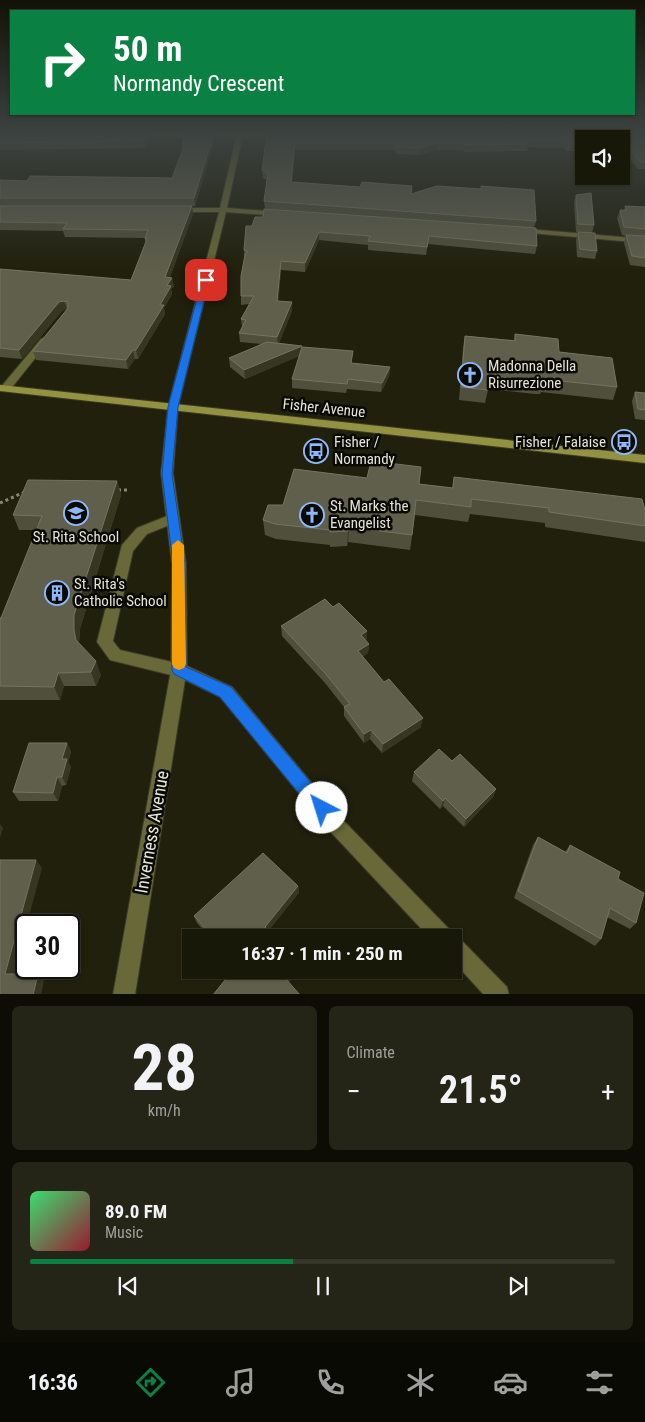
<!DOCTYPE html>
<html lang="en">
<head>
<meta charset="utf-8">
<style>
	body { margin:0; font-family:"Roboto Condensed",sans-serif; background:#252517; color:#f1f3f6; height:100vh; display:flex; flex-direction:column; font-size:19px; white-space:nowrap }
	* { box-sizing:border-box; margin:0 }
	p { font-size:16px; color:#9fa09c }
	.icon { flex:none; width:28px; height:28px; fill:none; stroke:currentColor; stroke-width:2; stroke-linecap:round; stroke-linejoin:round }
	.map { position:relative; height:994px; overflow:hidden }
	.drawer { display:flex; flex-direction:column; gap:12px; padding:12px; background:#0d0d05; flex:1 }
	.drawer>* { flex:none }
	.top-card { position:absolute; left:10px; top:10px; width:625px; height:105px; border-radius:0px; box-shadow:0 1px 4px #0004,0 0 0 1px #36372a; background:#0b8043; color:#fff; overflow:hidden }
	.fabs { position:absolute; left:575px; top:130px; display:grid; gap:10px }
	.fabs a { display:grid; place-items:center; width:55px; height:55px; border-radius:0px; background:#181809; box-shadow:0 1px 4px #0004,0 0 0 1px #36372a; font-size:25px }
	.speed { position:absolute; left:15px; top:914px; display:flex; gap:10px; font-size:25px; font-weight:700; text-align:center }
	.speed>* { display:grid; place-content:center; width:65px; height:65px; border-radius:50%; background:#181809; box-shadow:0 1px 4px #0004,0 0 0 1px #36372a; line-height:1 }
	.speed .limit { border:2px solid #111; border-radius:8px; background:#fff; color:#111 }
	.pin { position:absolute; display:grid; place-items:center; width:42px; height:42px; color:#fff; margin:-21px; border-radius:10px; box-shadow:0 2px 8px #0006 }
	.me { position:absolute; width:55px; margin:-28px; rotate:320deg; stroke-linejoin:round; filter:drop-shadow(0 0 4px #0008) }
	.turn { display:flex; align-items:center; gap:18px; height:105px; padding:0 20px; font-size:22px }
	.turn .icon { width:65px; height:65px; stroke-width:2.5 }
	.turn b { display:block; font-size:35px; line-height:42px }
	.big { font-size:38px; font-weight:700; line-height:1.1 }
	.drawer .tile { flex:1; display:flex; flex-direction:column; justify-content:center; gap:8px; min-width:0; padding:0 18px; border-radius:8px; background:#252517 }
	.drawer .dial { align-items:center; gap:0 }
	.dial b { font-size:65px; line-height:1 }
	.song { display:flex; align-items:center; gap:15px }
	.cover { width:60px; height:60px; border-radius:8px; background:linear-gradient(135deg,hsl(140 70% 55%),hsl(350 70% 35%)) }
	.played { height:5px; border-radius:2px; background:linear-gradient(90deg,#0b8043 45%,#36372a 45%) }
	.keys { display:flex; justify-content:space-around; direction:ltr }
	.heat { display:flex; justify-content:space-between; align-items:center; font-size:28px; direction:ltr }
	.drawer .tiles { flex:1; display:grid; gap:12px; grid-template-columns:1fr 1fr }
	.tile:last-child { grid-column:span 2 }
	.trip { position:absolute; left:182px; top:929px; width:280px; height:50px; border-radius:0px; background:#181809; box-shadow:0 1px 4px #0004,0 0 0 1px #36372a; font-weight:700; line-height:50px; text-align:center }
	.menu { display:flex; height:80px; justify-content:space-around; align-items:center; background:#0a0a04; color:#9fa09c }
	.menu .icon { width:35px; height:35px }
	.menu .current { color:#0b8043 }
	.menu b { font-size:22px; color:#f1f3f6 }
	.map>svg:first-child { display:block }
	.lines { fill:none; stroke-linecap:round; stroke-linejoin:round }
	.service-casing { stroke:#3b3b28; stroke-width:2 }
	.minor-casing { stroke:#3b3b28; stroke-width:2 }
	.secondary-casing { stroke:#3b3b28; stroke-width:2 }
	.path { stroke:#878777; stroke-width:3; stroke-dasharray:3 3; stroke-linecap:butt }
	.service { fill:#696838; fill-rule:evenodd }
	.minor { fill:#696838; fill-rule:evenodd }
	.secondary { fill:#939241; fill-rule:evenodd }
	.wall { fill:#4f4f3b }
	.shaded-wall { fill:#363621 }
	.building { fill:#5f5f4b; stroke:#747461 }
	.route { fill:#1a73e8; stroke:#114b97 }
	.slow { fill:#f59e0b }
	.labels { text-anchor:middle; stroke-width:5; stroke-linejoin:round; paint-order:stroke }
	.poi-label { font-size:15px; fill:#e3e3d6; stroke:#090903; text-anchor:start }
	.street-label { font-size:15px; fill:#e3e3d6; stroke:#090903 }
	.near-street-label { font-size:18px; fill:#e3e3d6; stroke:#090903 }
</style>
</head>
<body>
<div class="map">
<svg width="645" height="995" viewBox="0 0 645 995">
	<rect width="100%" height="100%" fill="#20200c"/>
	<g class="lines">
		<defs>
			<g id="service">
				<polygon points="44,338 49,341 9,391 1,391 1,387 41,339"/>
				<polygon points="172,514 177,516 178,519 177,522 147,534 133,551 113,641 120,650 185,665 187,670 185,675 179,677 110,660 97,642 122,545 137,528"/>
			</g>
			<g id="minor">
				<polygon points="237,133 282,134 285,136 282,138 242,138 227,208 280,212 284,214 280,216 226,212 178,407 173,473 186,564 187,666 232,687 340,817 451,931 454,937 461,940 507,987 509,995 484,995 454,962 454,938 430,938 328,829 220,697 185,680 135,995 113,995 171,670 172,564 161,473 168,407 219,212 175,212 171,210 175,208 220,208 236,138 135,138 132,136 135,134"/>
				<polygon points="516,228 645,239 645,243 519,232 515,230"/>
			</g>
			<polygon id="secondary" points="0,385 645,455 645,463 0,391"/>
		</defs>
		<use href="#service" class="service-casing"/>
		<use href="#minor" class="minor-casing"/>
		<use href="#secondary" class="secondary-casing"/>
		<g class="path">
			<polyline points="118,490 127,490"/>
			<polyline points="0,503 27,491"/>
		</g>
		<use href="#service" class="service"/>
		<use href="#minor" class="minor"/>
		<use href="#secondary" class="secondary"/>
	</g>
	<g class="wall">
		<polygon points="0,133 151,139 145,148 0,150"/>
		<polygon points="267,133 645,133 645,169 638,169 624,152 621,152 621,139 584,139 584,151 566,151 564,148 528,147 527,151 464,152 463,150 437,150 419,155 396,154 395,150 295,150 292,182 360,187 412,186 412,193 536,221 534,228 537,246 535,254 428,244 426,255 368,250 368,245 319,240 305,272 281,270 278,301 292,311 279,343 302,346 302,349 352,363 390,367 389,376 381,392 347,389 346,393 292,388 292,379 299,356 245,379 230,367 229,358 262,344 240,342 239,333 242,328 241,319 249,304 241,305 241,296 244,258 244,250 252,226 263,217 265,209 264,201 267,180 263,178 262,170"/>
		<polygon points="215,139 195,206 192,206 193,214 170,277 174,286 171,289 172,294 164,308 165,314 138,359 135,359 128,369 36,360 33,351 67,310 67,309 62,311 22,359 0,357 0,269 131,280 145,243 145,238 65,237 63,231 0,230 0,180 27,181 172,178 182,150 182,144"/>
		<polygon points="576,195 594,225 592,233 597,251 595,259 577,257 576,240 578,232 576,232 574,202"/>
		<polygon points="625,206 645,207 645,267 630,265 624,243 626,236 622,235 617,218 620,210 624,210"/>
		<polygon points="515,334 559,352 617,387 613,400 541,392 540,394 535,394 489,389 489,390 488,390 485,403 459,400 463,348 465,336 514,340"/>
		<polygon points="635,392 645,393 645,420 635,419 632,401"/>
		<polygon points="454,477 645,510 645,542 545,527 545,523 470,514 468,522 415,515 410,550 348,542 347,546 330,547 330,545 276,539 265,535 263,520 283,505 419,484 452,488"/>
		<polygon points="117,481 121,495 80,629 79,643 101,675 96,686 64,686 60,700 0,700 0,618 1,618 37,530 19,530 13,515"/>
		<polygon points="333,607 367,631 366,641 369,644 368,653 362,657 421,727 382,753 370,739 364,743 344,716 344,707 325,683 282,636 281,626"/>
		<polygon points="67,743 71,752 68,762 71,767 66,785 62,786 58,801 19,801 13,792"/>
		<polygon points="452,761 496,789 493,797 464,827 443,806 440,809 412,781 414,772"/>
		<polygon points="538,837 565,852 570,845 618,879 636,923 630,929 607,917 601,939 595,946 514,898 533,845"/>
		<polygon points="298,886 299,893 206,933 197,923 194,916"/>
		<polygon points="221,970 298,970 289,982 227,977"/>
	</g>
	<g class="shaded-wall">
		<polygon points="149,133 150,133 151,139 145,148 144,141"/>
		<polygon points="214,133 215,139 195,206 194,198"/>
		<polygon points="600,137 599,139 588,139"/>
		<polygon points="295,143 295,150 291,190 291,182"/>
		<polygon points="438,143 437,150 419,155 420,148"/>
		<polygon points="192,206 193,214 167,285 165,277"/>
		<polygon points="319,232 319,240 305,272 305,263"/>
		<polygon points="281,261 281,270 278,310 277,301"/>
		<polygon points="172,278 174,286 171,289 172,294 164,308 165,314 138,359 136,350 160,305 167,285"/>
		<polygon points="64,301 67,309 62,311 22,359 19,350 59,302"/>
		<polygon points="292,302 292,311 278,346 277,337"/>
		<polygon points="302,346 302,355 245,379 244,370"/>
		<polygon points="133,350 135,359 128,369 126,360"/>
		<polygon points="390,367 389,376 381,392 382,383"/>
		<polygon points="117,481 121,495 80,629 79,644 76,640 74,630 74,615"/>
		<polygon points="349,527 348,542 347,546 348,531"/>
		<polygon points="367,631 367,640 360,645 361,635"/>
		<polygon points="369,644 368,653 357,661 358,651"/>
		<polygon points="96,661 101,675 96,686 91,672"/>
		<polygon points="58,673 64,686 60,700 54,687"/>
		<polygon points="423,718 421,727 382,753 383,744"/>
		<polygon points="371,730 370,739 364,743 364,734"/>
		<polygon points="67,743 71,752 68,762 71,767 66,785 62,777 62,759"/>
		<polygon points="57,777 62,786 58,801 53,793"/>
		<polygon points="496,789 493,797 464,827 466,819"/>
		<polygon points="445,798 443,806 440,809 443,801"/>
		<polygon points="0,824 3,828 0,838"/>
		<polygon points="36,860 42,868 12,980 5,974"/>
		<polygon points="298,886 299,893 266,934 265,927"/>
		<polygon points="293,970 298,970 287,985 286,979"/>
		<polygon points="38,974 44,980 41,995 33,995"/>
	</g>
	<g class="building">
		<polygon points="0,133 149,133 144,141 0,143"/>
		<polygon points="186,133 214,133 194,198 0,198 0,180 27,181 30,176 172,178 185,144 182,144"/>
		<polygon points="267,133 645,133 645,162 640,162 626,145 621,145 621,139 600,139 600,137 584,139 584,144 568,144 565,140 526,140 528,144 465,145 464,143 438,143 420,148 396,147 395,143 295,143 291,182 360,187 362,182 412,186 411,194 437,186 481,189 481,186 534,190 536,221 264,201 268,173 262,170"/>
		<polygon points="591,193 594,225 578,224 576,195"/>
		<polygon points="0,206 192,206 165,277 172,278 167,285 171,286 160,305 164,305 136,350 133,350 126,360 33,351 68,308 68,302 64,301 59,302 19,350 0,348 0,269 131,280 147,239 145,239 148,230 63,229 67,223 0,222"/>
		<polygon points="625,206 645,207 645,229 624,227 620,210 627,210"/>
		<polygon points="264,209 536,228 537,246 429,236 427,247 368,241 370,236 319,232 305,263 281,261 277,301 292,302 277,337 239,333 246,320 241,319 254,296 241,296 241,276 245,255 247,251 244,250 246,226 252,226 255,217 263,217"/>
		<polygon points="578,232 595,233 597,251 580,249"/>
		<polygon points="626,235 645,236 645,258 632,256"/>
		<polygon points="515,334 558,339 559,352 612,358 617,387 543,379 544,381 538,381 491,376 491,378 488,377 488,390 461,387 465,336 515,341"/>
		<polygon points="267,342 302,346 244,370 229,358"/>
		<polygon points="302,347 353,351 351,363 390,367 382,383 348,379 347,384 292,379"/>
		<polygon points="635,392 645,393 645,410 638,409"/>
		<polygon points="371,461 421,467 419,484 453,488 454,477 642,499 645,510 645,526 549,512 549,508 471,499 471,507 416,500 412,535 349,527 348,531 330,532 330,530 275,524 263,520 268,505 283,505 294,469 367,478"/>
		<polygon points="28,480 117,481 74,615 74,630 76,640 96,661 91,672 58,673 54,687 0,686 0,618 1,618 42,516 13,515"/>
		<polygon points="325,599 333,607 339,603 367,631 361,635 369,644 358,651 384,682 389,679 423,718 383,744 371,730 364,734 344,707 350,704 325,673 281,626"/>
		<polygon points="29,743 67,743 62,759 67,759 62,777 57,777 53,793 13,792"/>
		<polygon points="439,749 452,761 460,754 496,789 466,819 445,798 443,801 414,772"/>
		<polygon points="538,837 567,853 570,845 620,872 618,879 644,893 636,923 610,908 601,939 518,891"/>
		<polygon points="263,853 298,886 265,927 275,938 202,938 207,930 194,916"/>
		<polygon points="0,860 36,860 5,974 38,974 33,995 0,995"/>
		<polygon points="224,970 293,970 286,979 300,995 213,995 229,975"/>
	</g>
	<linearGradient id="sky" x2="0" y2="1"><stop stop-color="#121207"/><stop offset="0.49" stop-color="#3c4240"/><stop offset="1" stop-color="#3c4240" stop-opacity="0"/></linearGradient>
	<rect width="645" height="272" fill="url(#sky)"/>
	<polygon class="route" points="206,277 209,280 178,407 172,474 185,564 186,667 231,687 327,802 330,808 327,814 322,816 316,814 220,697 174,674 172,670 173,564 162,474 168,407 202,280"/>
	<polygon class="slow" points="178,540 184,545 186,664 184,668 179,670 174,668 172,664 172,545"/>
	<defs>
		<symbol id="church-ring" viewBox="-11 -11 22 22"><circle r="9.5" fill="#090903" stroke="#8cb9fc" stroke-width="1.5"/><path d="M-1.2-6h2.4v3.5h3.3v2.4h-3.3V6h-2.4V-.1h-3.3v-2.4h3.3Z" fill="#8cb9fc"/></symbol>
		<symbol id="bus-ring" viewBox="-11 -11 22 22"><circle r="9.5" fill="#090903" stroke="#8cb9fc" stroke-width="1.5"/><path d="M-5-6H5V4H4V6H2V4H-2V6H-4V4H-5ZM-3.5-4V0h7V-4ZM-3.5 1.2v1.5H-2V1.2ZM2 1.2v1.5H3.5V1.2Z" fill="#8cb9fc"/></symbol>
		<symbol id="school-ring" viewBox="-11 -11 22 22"><circle r="9.5" fill="#090903" stroke="#8cb9fc" stroke-width="1.5"/><path d="M0-5L7-2L0 1L-7-2ZM-4 1L0 2.5L4 1V4Q0 6-4 4Z" fill="#8cb9fc"/></symbol>
		<symbol id="building-ring" viewBox="-11 -11 22 22"><circle r="9.5" fill="#090903" stroke="#8cb9fc" stroke-width="1.5"/><path d="M-4-6H4V6H1V3H-1V6H-4ZM-2.5-4.3h1.7v1.8h-1.7ZM.8-4.3h1.7v1.8H.8ZM-2.5-1h1.7V.8h-1.7ZM.8-1h1.7V.8H.8Z" fill="#8cb9fc"/></symbol>
	</defs>
	<g fill-rule="evenodd">
		<use href="#church-ring" x="456" y="361" width="28" height="28"/>
		<use href="#bus-ring" x="610" y="428" width="28" height="28"/>
		<use href="#bus-ring" x="302" y="437" width="28" height="28"/>
		<use href="#school-ring" x="62" y="499" width="28" height="28"/>
		<use href="#church-ring" x="298" y="501" width="28" height="28"/>
		<use href="#building-ring" x="43" y="579" width="28" height="28"/>
	</g>
	<g class="labels">
		<g class="poi-label">
			<text x="488" y="371">Madonna Della<tspan x="488" dy="17">Risurrezione</tspan></text>
			<text x="334" y="447">Fisher /<tspan x="334" dy="17">Normandy</tspan></text>
			<text x="606" y="447" text-anchor="end">Fisher / Falaise</text>
			<text x="330" y="511">St. Marks the<tspan x="330" dy="17">Evangelist</tspan></text>
			<text x="76" y="542" text-anchor="middle">St. Rita School</text>
			<text x="74" y="589">St. Rita's<tspan x="74" dy="17">Catholic School</tspan></text>
		</g>
		<g class="street-label">
			<text transform="translate(324 408) rotate(6)" y="5">Fisher Avenue</text>
		</g>
		<g class="near-street-label">
			<text transform="translate(152 832) rotate(-80)" y="6">Inverness Avenue</text>
		</g>
	</g>
</svg>
<div class="fabs">
<a><svg class="icon" aria-label="sound" viewBox="0 0 24 24"><path d="M4 9h4l5-4v14l-5-4H4zM17 9q2 3 0 6"/></svg></a>
</div>
<div class="speed"><div class="limit">30</div></div>
<div class="pin" style="left:206px;top:280px;background:#d93025"><svg class="icon" aria-label="arrive" viewBox="0 0 24 24"><path d="M6 21V4h12l-3 4 3 4H6"/></svg></div>
<svg class="me" style="left:322px;top:808px" viewBox="-20 -20 40 40"><circle r="19" fill="#fff"/><path d="M0-13L10 11 0 6-10 11z" fill="#1a73e8"/></svg>
<div class="trip">16:37 · 1 min · 250 m</div>
<div class="top-card">
<div class="turn"><svg class="icon" aria-label="right" viewBox="0 0 24 24"><path d="M7 20v-9h11M14 6l5 5-5 5"/></svg><div><b>50 m</b>Normandy Crescent</div></div>
</div>
</div>
<section class="drawer">
<div class="tiles">
<div class="tile dial"><b>28</b><p>km/h</p></div>
<div class="tile"><p>Climate</p>
<div class="heat"><a>−</a><b class="big">21.5°</b><a>+</a></div>
</div>
<div class="tile">
<div class="song"><i class="cover"></i><div><b>89.0 FM</b><p>Music</p></div></div>
<div class="played"></div>
<div class="keys"><svg class="icon" aria-label="previous" viewBox="0 0 24 24"><path d="M18 5L8 12l10 7zM5 5v14"/></svg><svg class="icon" aria-label="pause" viewBox="0 0 24 24"><path d="M8 5v14M16 5v14"/></svg><svg class="icon" aria-label="next" viewBox="0 0 24 24"><path d="M6 5l10 7-10 7zM19 5v14"/></svg></div>
</div>
</div>
</section>
<nav class="menu">
<b>16:36</b>
<svg class="icon current" aria-label="directions" viewBox="0 0 24 24"><path d="M12 3l9 9-9 9-9-9zM9 14v-3h6M13 9l2 2-2 2"/></svg>
<svg class="icon" aria-label="music" viewBox="0 0 24 24"><path d="M9 18V5l10-2v13"/><circle cx="6" cy="18" r="3"/><circle cx="16" cy="16" r="3"/></svg>
<svg class="icon" aria-label="phone" viewBox="0 0 24 24"><path d="M5 4h4l2 5-3 2q2 4 5 5l2-3 5 2v4C11 20 4 13 5 4z"/></svg>
<svg class="icon" aria-label="climate" viewBox="0 0 24 24"><path d="M12 3v18M4 7l16 10M4 17L20 7"/></svg>
<svg class="icon" aria-label="car" viewBox="0 0 24 24"><path d="M5 17H2v-5l4-1 3-4h7l3 4 3 1v5h-3M9 17h6M6 11h13"/><circle cx="7" cy="17" r="2"/><circle cx="17" cy="17" r="2"/></svg>
<svg class="icon" aria-label="filters" viewBox="0 0 24 24"><path d="M4 7h16M4 17h16"/><circle cx="9" cy="7" r="2"/><circle cx="15" cy="17" r="2"/></svg>
</nav>
</body>
</html>
